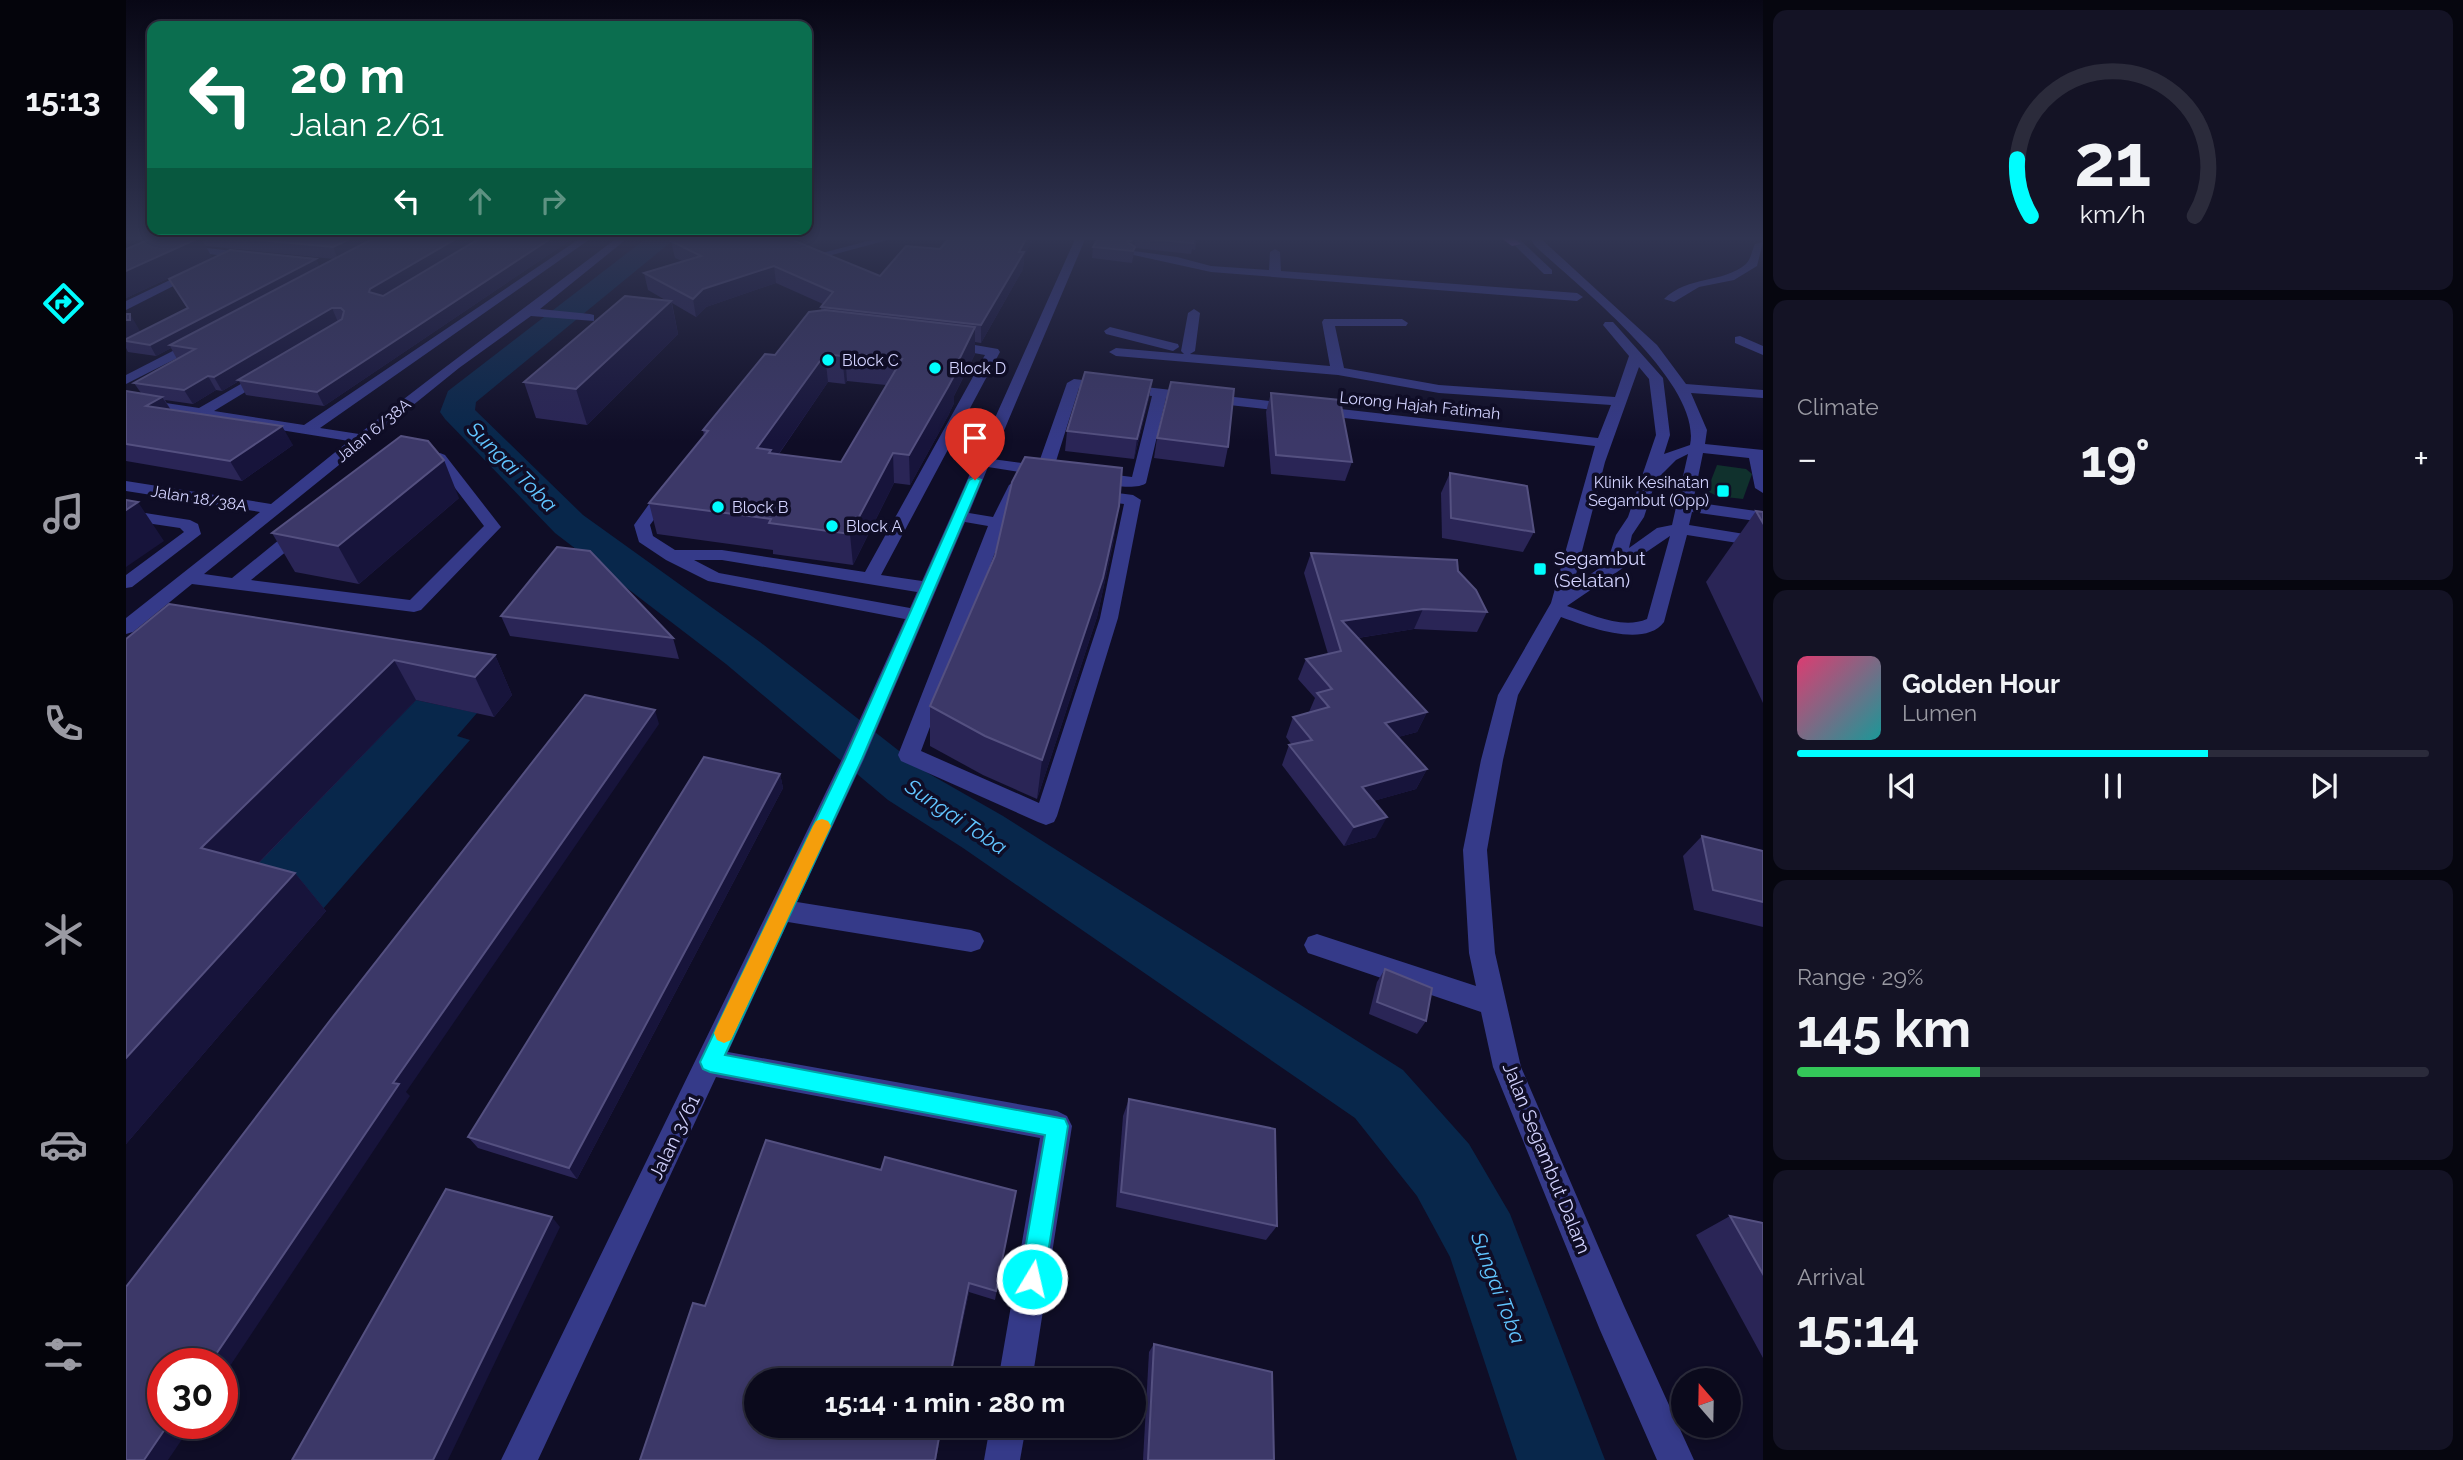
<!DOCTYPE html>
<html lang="en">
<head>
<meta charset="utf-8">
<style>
	body { margin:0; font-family:Raleway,sans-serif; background:#141325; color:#f1f3f6; height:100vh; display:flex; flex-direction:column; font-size:26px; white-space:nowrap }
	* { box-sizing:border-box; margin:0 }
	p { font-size:23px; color:#9a9aa3 }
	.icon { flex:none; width:38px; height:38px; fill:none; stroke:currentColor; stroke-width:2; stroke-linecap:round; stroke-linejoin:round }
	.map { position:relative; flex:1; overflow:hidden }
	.sheet { display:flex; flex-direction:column; gap:10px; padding:10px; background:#06060f; width:700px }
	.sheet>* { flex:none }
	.hud { position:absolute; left:21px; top:21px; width:665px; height:214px; border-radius:14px; box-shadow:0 4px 10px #0003,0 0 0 2px #2b2b3b; background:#0b6e4f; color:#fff; overflow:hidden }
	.needle { width:46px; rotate:340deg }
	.tools { position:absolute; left:1545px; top:1368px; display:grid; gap:14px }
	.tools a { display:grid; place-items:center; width:70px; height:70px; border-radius:50%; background:#0b0a1c; box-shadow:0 4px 10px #0003,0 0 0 2px #2b2b3b; font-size:35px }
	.speed { position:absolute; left:21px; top:1348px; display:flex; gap:14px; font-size:35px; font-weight:700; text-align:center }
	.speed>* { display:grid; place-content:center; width:91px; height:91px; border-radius:50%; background:#0b0a1c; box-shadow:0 4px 10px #0003,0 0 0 2px #2b2b3b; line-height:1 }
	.speed .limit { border:10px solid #d22; background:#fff; color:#111 }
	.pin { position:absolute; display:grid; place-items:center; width:60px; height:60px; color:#fff; margin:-72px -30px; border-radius:50% 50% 50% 0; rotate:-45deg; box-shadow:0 0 7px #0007 }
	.pin .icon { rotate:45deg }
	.me { position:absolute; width:77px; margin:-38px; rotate:9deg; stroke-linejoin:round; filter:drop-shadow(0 0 5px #0008) }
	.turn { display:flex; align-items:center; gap:24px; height:147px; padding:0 28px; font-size:32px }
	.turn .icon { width:91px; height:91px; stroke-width:2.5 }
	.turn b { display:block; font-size:49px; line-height:60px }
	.lanes { display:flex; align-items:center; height:66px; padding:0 28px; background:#0003; justify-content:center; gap:35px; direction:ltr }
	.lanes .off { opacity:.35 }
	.big { font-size:52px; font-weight:700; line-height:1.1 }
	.sheet .tile { flex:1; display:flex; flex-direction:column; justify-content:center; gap:10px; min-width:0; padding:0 24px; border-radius:14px; background:#141325 }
	.sheet .dial { align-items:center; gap:0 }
	.dial svg { height:182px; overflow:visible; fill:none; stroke:#2b2b3b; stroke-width:7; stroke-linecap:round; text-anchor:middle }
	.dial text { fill:#f1f3f6; stroke:none }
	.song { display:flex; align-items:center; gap:21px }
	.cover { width:84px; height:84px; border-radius:10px; background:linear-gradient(135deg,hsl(340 70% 55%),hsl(180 70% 35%)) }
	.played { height:7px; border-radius:4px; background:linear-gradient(90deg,#00fdfe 65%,#2b2b3b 65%) }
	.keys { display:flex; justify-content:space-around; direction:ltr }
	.heat { display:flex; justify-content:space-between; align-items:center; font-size:38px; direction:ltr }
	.charge { height:10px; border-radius:5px; background:linear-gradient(90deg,#34c759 29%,#2b2b3b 0) }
	.trip { position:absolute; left:618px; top:1368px; width:402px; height:70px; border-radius:35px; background:#0b0a1c; box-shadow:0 4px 10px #0003,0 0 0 2px #2b2b3b; font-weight:700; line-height:70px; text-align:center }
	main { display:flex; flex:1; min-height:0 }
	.tabs { display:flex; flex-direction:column; width:126px; justify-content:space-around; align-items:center; background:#04040b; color:#9a9aa3 }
	.tabs .icon { width:49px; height:49px }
	.tabs .on { color:#00fdfe }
	.tabs b { font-size:32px; color:#f1f3f6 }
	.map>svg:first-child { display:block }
	.green { fill:#10312d }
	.water { fill:#08274b }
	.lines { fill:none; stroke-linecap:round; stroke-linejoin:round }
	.river { fill:#08274b; fill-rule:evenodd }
	.minor { fill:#353a89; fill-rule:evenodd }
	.major { fill:#b15aff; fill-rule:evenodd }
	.wall { fill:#2a2556; fill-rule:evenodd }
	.shaded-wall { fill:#17143b }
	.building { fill:#3c3868; stroke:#545080; stroke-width:2; fill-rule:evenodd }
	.route { fill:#00fdfe; stroke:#00a4a5; stroke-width:2 }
	.slow { fill:#f59e0b }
	.poi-dot { fill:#00fdfe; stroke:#0f0d26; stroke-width:2.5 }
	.labels { text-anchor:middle; stroke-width:7; stroke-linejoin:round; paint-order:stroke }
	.far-poi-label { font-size:16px; fill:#d3d3ff; stroke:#0f0d26; text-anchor:start }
	.far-street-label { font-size:16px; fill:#d3d3ff; stroke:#0f0d26 }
	.poi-label { font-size:19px; fill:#d3d3ff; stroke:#0f0d26; text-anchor:start }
	.street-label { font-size:19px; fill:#d3d3ff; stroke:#0f0d26 }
	.water-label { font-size:21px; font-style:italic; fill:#61c5ff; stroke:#0f0d26 }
</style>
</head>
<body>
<main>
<nav class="tabs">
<b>15:13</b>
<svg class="icon on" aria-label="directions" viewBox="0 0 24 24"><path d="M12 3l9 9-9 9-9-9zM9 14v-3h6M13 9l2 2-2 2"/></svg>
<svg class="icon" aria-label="music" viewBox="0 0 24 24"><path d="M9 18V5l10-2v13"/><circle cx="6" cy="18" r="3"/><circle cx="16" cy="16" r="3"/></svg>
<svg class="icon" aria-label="phone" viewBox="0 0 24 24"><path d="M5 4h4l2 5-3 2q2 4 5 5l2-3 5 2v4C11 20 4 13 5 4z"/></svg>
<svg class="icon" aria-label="climate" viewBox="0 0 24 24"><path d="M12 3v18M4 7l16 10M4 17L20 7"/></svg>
<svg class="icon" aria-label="car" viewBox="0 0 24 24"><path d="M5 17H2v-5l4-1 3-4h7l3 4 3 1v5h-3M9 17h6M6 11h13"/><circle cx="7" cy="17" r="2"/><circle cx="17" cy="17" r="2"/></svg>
<svg class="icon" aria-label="filters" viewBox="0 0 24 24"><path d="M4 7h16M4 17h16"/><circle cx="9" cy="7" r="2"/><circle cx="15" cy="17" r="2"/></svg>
</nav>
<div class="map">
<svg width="1637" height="1460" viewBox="0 0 1637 1460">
	<rect width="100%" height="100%" fill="#0f0d26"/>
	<polygon class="green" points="1591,465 1620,469 1626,474 1617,499 1591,496 1581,491"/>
	<polygon class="water" points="290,700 351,713 331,736 344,740 196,910 110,886"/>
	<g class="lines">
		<polygon class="river" points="522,237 551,237 350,402 349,410 457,515 634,642 800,772 877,816 1277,1070 1343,1144 1384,1214 1479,1460 1391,1460 1324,1257 1291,1196 1229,1118 837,848 762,800 600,664 429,533 319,419 314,412 322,391"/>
		<g class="minor">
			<path d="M456 237H467L194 428 233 434C318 366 406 303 492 237H503L414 309 464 314 468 315V321L405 316 333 368 78 574 106 578 170 526H182L184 530 182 534 125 580 284 600 358 526 306 458 314 453 319 455 375 527 295 610 288 612 66 584 7 632 0 634V618L134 512 0 491V481L145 504 223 441 0 405V397L73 408 139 370 144 371V377L88 411 178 425Z"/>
			<polygon points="757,237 773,237 687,260 681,257"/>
			<path d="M950 237H960L866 459 912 465 941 383 948 379 1472 438 1485 405 1313 393 1212 375 990 356 983 352 990 348 1058 354 1055 351 1062 313 1068 309 1074 313 1069 351 1064 354 1204 366 1196 322 1198 319H1276L1282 323 1280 326H1209L1218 368 1313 385 1489 397 1503 356 1477 325 1479 322H1487L1537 378 1544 435 1538 454 1564 445C1577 383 1452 286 1409 246L1403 237H1413L1531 345 1560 384 1637 390V398L1565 393 1581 430 1579 444 1637 450V493L1629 488 1623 458 1577 453 1567 502 1637 512V522L1566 512 1563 525 1637 537V547L1561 535 1538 622C1518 649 1460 626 1435 617L1392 695 1377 760 1361 850 1369 953 1395 1067 1498 1306 1568 1460H1531L1474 1330 1367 1067 1355 1012 1182 953 1178 945 1182 937 1191 934 1350 986 1343 953 1337 850 1355 760 1372 695 1425 603 1469 446 1040 398 1020 483C1012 491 967 485 959 477L967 472 1006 477 1026 396 953 388 926 474 918 476 862 467 843 513 867 517 883 485 891 480 1007 495 1015 500 992 618 931 816 928 822 920 825 912 822 775 761 772 755 862 526 839 522 738 759 671 902 845 930 854 933 858 941 854 949 845 952 662 922 602 1052 931 1111 941 1116 946 1126 906 1381H872L914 1138 590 1077 412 1460H375L716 759 779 619 582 581 540 560 513 542 508 525 536 486 542 484 550 489 524 525 527 536 549 550H596L739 572 859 355 820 348 814 344 820 340 872 349 874 352 755 575 796 581ZM1513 367 1523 379 1530 435 1502 517 1490 535 1481 563 1447 586 1479 462ZM1562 454 1546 525 1531 528 1503 548 1506 535 1518 517 1530 480 1550 460ZM896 490 998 504 974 618 913 803 795 751 880 523ZM1544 536 1521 619C1496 630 1465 614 1441 606ZM568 560H596L791 592 784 608 593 573Z"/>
			<polygon points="1380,237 1391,237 1426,270 1426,274 1418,274"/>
			<path d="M1637 242 1631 266 1608 280 1573 287 1548 302 1538 299C1563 275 1596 284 1620 264 1625 259 1626 250 1629 244Z"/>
			<polygon points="55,245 124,253 130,256 124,259 51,250 50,248"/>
			<polygon points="1149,249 1154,252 1155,271 1451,293 1457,297 1451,301 1085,272 1003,254 1008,251 1051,257 1085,266 1143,270 1144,252"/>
			<polygon points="67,269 77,271 0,310 0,301"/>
			<polygon points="984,327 1052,344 1053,347 1047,351 980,334 978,331"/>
			<polygon points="1614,336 1637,346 1637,355 1609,343 1609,337"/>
			<polygon points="72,338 77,339 77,345 0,384 0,375"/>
			<polygon points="0,510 64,520 72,524 75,534 6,587 0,588 0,575 58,532 54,528 0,520"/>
			<polygon points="864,1426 900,1426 894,1460 858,1460"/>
		</g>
		<polygon class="major" points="1374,237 1386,237 1395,244 1386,246"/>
	</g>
	<g class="wall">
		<polygon points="29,237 442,237 443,241 198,406 120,395 113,381 96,391 90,390 67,404 39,400 45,410 167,445 116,481 0,461 0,391 15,393 8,383 51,359 45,348 30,356 2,352 0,348 0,314 14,332 61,308 43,279 190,259 193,266 208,259 80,246 86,258 0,298 0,249"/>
		<path d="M660 237 754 276 814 249 824 237H908L898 256 897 269 855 343 849 342V354L828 396V403L822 416 784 485 768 483 727 565 647 554V550L531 534 523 503 578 436 577 430 649 355 695 311V307L697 304 650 283 580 307 570 317 546 303 552 334 461 425 410 418 398 382 541 301 522 290 518 273 556 261 549 258 545 241ZM721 381 760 385 715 462 653 454 702 382 719 384Z"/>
		<polygon points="973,237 1071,237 1069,250 1066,249 1065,254 1009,248 1006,263 966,258 967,247"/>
		<polygon points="1077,237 1096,237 1094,239"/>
		<polygon points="1026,380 1023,398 1008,459 939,451 941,431"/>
		<polygon points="1145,393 1226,462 1219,481 1145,474 1140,412"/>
		<polygon points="1031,438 1102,447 1098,467 1028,458"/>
		<polygon points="1324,473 1408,532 1397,552 1316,538 1315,493"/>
		<polygon points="333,498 233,584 169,572 146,533"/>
		<polygon points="993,506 987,544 971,617 911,799 857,775 804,746 804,706"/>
		<polygon points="1630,511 1637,512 1637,703 1580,582"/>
		<polygon points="1185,553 1332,571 1361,612 1351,632 1288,629 1232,638 1301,712 1291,732 1272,737 1301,769 1290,789 1247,801 1250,837 1218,846 1156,765 1163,745 1166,745 1160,737 1167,717 1183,712 1189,698 1172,679 1180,659 1202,654 1178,573"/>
		<polygon points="375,616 547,638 553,659 384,636"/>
		<polygon points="0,639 369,655 386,695 368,717 290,700 132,864 169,873 200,911 0,1144"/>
		<polygon points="654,774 657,788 451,1179 352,1148 342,1137"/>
		<polygon points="1576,836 1637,851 1637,927 1568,910 1557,856"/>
		<polygon points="1259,969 1300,1021 1291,1034 1243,1014 1251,982"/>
		<polygon points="1003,1099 1151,1226 1140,1240 990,1207 997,1116"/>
		<polygon points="755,1170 890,1191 869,1300 843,1292 824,1381 630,1381 630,1426 816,1426 810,1460 514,1460 579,1306"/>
		<polygon points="1604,1216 1637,1223 1637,1358 1570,1235"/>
		<polygon points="1028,1344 1148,1460 1017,1460 1023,1352"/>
	</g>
	<g class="shaded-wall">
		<polygon points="75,237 86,258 0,298 0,271"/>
		<polygon points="228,237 256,237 212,259 207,247"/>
		<polygon points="333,237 358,237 249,305 243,292 244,289"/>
		<polygon points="427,237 442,237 443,241 198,406 191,392"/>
		<polygon points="901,237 908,237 898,256 897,269 855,343 855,325"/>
		<polygon points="1010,238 1008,248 1002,242"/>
		<polygon points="190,259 194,269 44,345 45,348 30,356 24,345"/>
		<polygon points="648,266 650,283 580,307 570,317 567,299 577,289"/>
		<polygon points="545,301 552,334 461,425 450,389"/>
		<polygon points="206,308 212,322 96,391 88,377"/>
		<polygon points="4,314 17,336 0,341 0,320"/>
		<polygon points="849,327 849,354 828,396 828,403 822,416 784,485 783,455"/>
		<polygon points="719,353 721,381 719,384 716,356"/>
		<polygon points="699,354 702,382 647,462 631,448"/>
		<polygon points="82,376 90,390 67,404 58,390"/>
		<polygon points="1026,380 1023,398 1008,459 1011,439"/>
		<polygon points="36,397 48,415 20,406"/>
		<polygon points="156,426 167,445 116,481 104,461"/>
		<polygon points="767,453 768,483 727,565 724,534"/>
		<polygon points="318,460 333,498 233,584 212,546"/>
		<polygon points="12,502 38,541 0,567 0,510"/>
		<polygon points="993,506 987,544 971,617 911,799 916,760"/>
		<polygon points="1297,609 1288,629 1212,641 1216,621"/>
		<polygon points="369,655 386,695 368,717 349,677"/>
		<polygon points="268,660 290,700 110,886 75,848"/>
		<polygon points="529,710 533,724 280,1092 284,1096 96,1378 96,1363 84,1363 267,1083"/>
		<polygon points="1301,712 1291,732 1250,743 1259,723"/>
		<polygon points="1301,769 1290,789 1226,807 1236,787"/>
		<polygon points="654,774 657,788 451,1179 443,1168"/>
		<polygon points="1261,817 1250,837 1218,846 1228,827"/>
		<polygon points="169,873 200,911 0,1144 0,1058"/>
		<polygon points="426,1217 434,1227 322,1460 307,1460"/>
		<polygon points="843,1283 843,1292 824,1381 823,1381"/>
		<polygon points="43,1423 67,1423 42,1460 18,1460"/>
		<polygon points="815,1426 816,1426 810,1460 809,1460"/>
	</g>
	<g class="building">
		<polygon points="29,237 75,237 0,271 0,249"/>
		<polygon points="102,237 228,237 207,247"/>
		<polygon points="250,237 333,237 244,289 243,292 257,296 356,237 427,237 191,392 112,380 216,319 218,311 215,308 206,308 88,377 82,376 58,390 8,383 69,349 44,345"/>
		<polygon points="562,237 659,237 754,276 780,246 814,249 824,237 901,237 893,252 898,252 855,325 695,307 707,292 648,266 577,289 567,299 518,273 575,256 545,241"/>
		<polygon points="973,237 1071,237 1071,239 1067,238 1067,243 1010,238 1002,242 1009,247 1007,251 967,247"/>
		<polygon points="104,250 190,259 24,345 0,341 0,339 62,308 43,279"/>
		<polygon points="499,296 545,301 450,389 398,382"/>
		<path d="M699 310 849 327 826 374H829L822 387 783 455 767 453 724 534 643 523 645 519 523 503 582 431 577 430 639 354 649 355 683 312ZM719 353 776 359 715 462 643 453 645 450 631 448 699 354 716 356Z"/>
		<rect x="0" y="314" width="4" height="6"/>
		<polygon points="959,372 1026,380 1011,439 941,431"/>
		<polygon points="1045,382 1108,389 1102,447 1031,438"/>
		<polygon points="0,391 36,397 20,406 156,426 104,461 0,444"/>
		<polygon points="1145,393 1214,400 1226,462 1150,455"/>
		<polygon points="275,436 302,441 318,460 212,546 146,533"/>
		<polygon points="899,457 996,468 993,506 977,578 916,760 859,736 804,706 869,556 886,482"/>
		<polygon points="1324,473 1401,486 1408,532 1325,518"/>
		<polygon points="0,500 12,502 0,510"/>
		<polygon points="1630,511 1637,512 1637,523"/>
		<polygon points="431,547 464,551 547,638 375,616"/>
		<polygon points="1185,553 1331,560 1332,571 1350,590 1361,612 1297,609 1216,621 1301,712 1259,723 1301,769 1236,787 1261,817 1228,827 1163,745 1186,740 1167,717 1203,707 1191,693 1206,689 1180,659 1215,651"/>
		<polygon points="43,604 369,655 349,677 268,660 75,848 169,873 0,1058 0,639"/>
		<polygon points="459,695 529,710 267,1083 273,1084 84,1363 37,1363 37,1423 43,1423 18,1460 0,1460 0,1287 202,1023"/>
		<polygon points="578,757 654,774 443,1168 342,1137"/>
		<polygon points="1576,836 1637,851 1637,902 1587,890"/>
		<polygon points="1259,969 1306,988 1300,1021 1251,1002"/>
		<polygon points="1003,1099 1149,1129 1151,1226 995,1192"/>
		<polygon points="640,1140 755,1170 759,1157 890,1191 870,1291 843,1283 823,1381 630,1381 630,1426 815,1426 809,1460 514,1460 567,1303 579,1306"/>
		<polygon points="320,1189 426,1217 307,1460 166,1460"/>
		<polygon points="1604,1216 1637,1223 1637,1274"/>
		<polygon points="1028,1344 1146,1372 1148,1460 1022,1460"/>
	</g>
	<linearGradient id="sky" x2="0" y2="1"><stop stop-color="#080715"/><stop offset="0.54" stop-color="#313552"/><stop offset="1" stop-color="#313552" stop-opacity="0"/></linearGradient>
	<rect width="1637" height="441" fill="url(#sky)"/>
	<polygon class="route" points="849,477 855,480 736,759 599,1055 939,1119 942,1126 918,1279 915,1288 906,1291 897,1288 894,1279 919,1135 584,1072 577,1069 574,1062 719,759 843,480"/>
	<polygon class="slow" points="696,819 702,821 705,826 605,1040 598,1043 591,1040 588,1033 591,1026 687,826 690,821"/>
	<g class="poi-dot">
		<circle cx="702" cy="360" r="7"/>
		<circle cx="809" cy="368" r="7"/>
		<rect x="1590" y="484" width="14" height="14" rx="3.5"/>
		<circle cx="592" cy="507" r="7"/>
		<circle cx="706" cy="526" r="7"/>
		<rect x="1407" y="562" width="14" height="14" rx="3.5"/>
	</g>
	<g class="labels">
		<g class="far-poi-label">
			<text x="716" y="366">Block C</text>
			<text x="823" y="374">Block D</text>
			<text x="1583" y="488" text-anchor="end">Klinik Kesihatan<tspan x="1583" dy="18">Segambut (Opp)</tspan></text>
			<text x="606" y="513">Block B</text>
			<text x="720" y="532">Block A</text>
		</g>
		<g class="far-street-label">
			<text transform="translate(1294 405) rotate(6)" y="6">Lorong Hajah Fatimah</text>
			<text transform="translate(247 430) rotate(-39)" y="6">Jalan 6/38A</text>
			<text transform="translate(73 498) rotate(9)" y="6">Jalan 18/38A</text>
		</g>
		<g class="poi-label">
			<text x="1428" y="565">Segambut<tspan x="1428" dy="22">(Selatan)</tspan></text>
		</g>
		<g class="street-label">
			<text transform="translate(548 1137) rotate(-64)" y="7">Jalan 3/61</text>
			<text transform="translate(1421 1158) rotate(68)" y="7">Jalan Segambut Dalam</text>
		</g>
		<g class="water-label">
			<text transform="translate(386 467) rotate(45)" y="7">Sungai Toba</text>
			<text transform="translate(830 817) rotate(34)" y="7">Sungai Toba</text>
			<text transform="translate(1372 1288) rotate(69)" y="7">Sungai Toba</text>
		</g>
	</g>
</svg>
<div class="tools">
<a><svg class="needle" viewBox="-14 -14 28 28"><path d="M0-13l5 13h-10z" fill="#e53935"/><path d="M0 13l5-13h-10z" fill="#9a9aa3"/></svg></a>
</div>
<div class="speed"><div class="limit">30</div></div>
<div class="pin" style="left:849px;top:480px;background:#d93025"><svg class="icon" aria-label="arrive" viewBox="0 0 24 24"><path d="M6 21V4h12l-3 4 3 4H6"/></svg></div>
<svg class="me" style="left:906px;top:1279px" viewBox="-20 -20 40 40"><circle r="17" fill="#00fdfe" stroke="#fff" stroke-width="3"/><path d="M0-11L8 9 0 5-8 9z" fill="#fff"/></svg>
<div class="trip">15:14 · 1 min · 280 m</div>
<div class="hud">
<div class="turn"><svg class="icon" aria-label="left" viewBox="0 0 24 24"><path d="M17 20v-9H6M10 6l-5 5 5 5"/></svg><div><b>20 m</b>Jalan 2/61</div></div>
<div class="lanes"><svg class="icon" aria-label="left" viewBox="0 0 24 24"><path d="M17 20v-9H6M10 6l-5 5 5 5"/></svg><svg class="icon off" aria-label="ahead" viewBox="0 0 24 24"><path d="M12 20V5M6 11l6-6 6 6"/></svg><svg class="icon off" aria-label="right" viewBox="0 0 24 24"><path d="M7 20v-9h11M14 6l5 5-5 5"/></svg></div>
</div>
</div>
<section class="sheet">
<div class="tile dial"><svg viewBox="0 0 100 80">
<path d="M14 69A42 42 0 1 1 86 69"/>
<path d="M14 69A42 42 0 0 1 8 44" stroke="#00fdfe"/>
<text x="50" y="56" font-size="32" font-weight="700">21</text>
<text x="50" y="72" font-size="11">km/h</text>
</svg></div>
<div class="tile"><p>Climate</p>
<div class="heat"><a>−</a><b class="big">19°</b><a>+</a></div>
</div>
<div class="tile">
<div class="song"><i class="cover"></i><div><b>Golden Hour</b><p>Lumen</p></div></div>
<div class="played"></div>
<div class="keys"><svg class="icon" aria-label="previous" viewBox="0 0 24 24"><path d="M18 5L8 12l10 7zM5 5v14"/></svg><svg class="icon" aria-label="pause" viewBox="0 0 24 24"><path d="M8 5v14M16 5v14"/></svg><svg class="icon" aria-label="next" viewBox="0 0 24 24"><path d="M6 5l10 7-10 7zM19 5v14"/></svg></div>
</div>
<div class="tile"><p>Range · 29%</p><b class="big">145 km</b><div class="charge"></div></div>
<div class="tile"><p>Arrival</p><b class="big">15:14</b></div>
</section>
</main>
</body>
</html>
